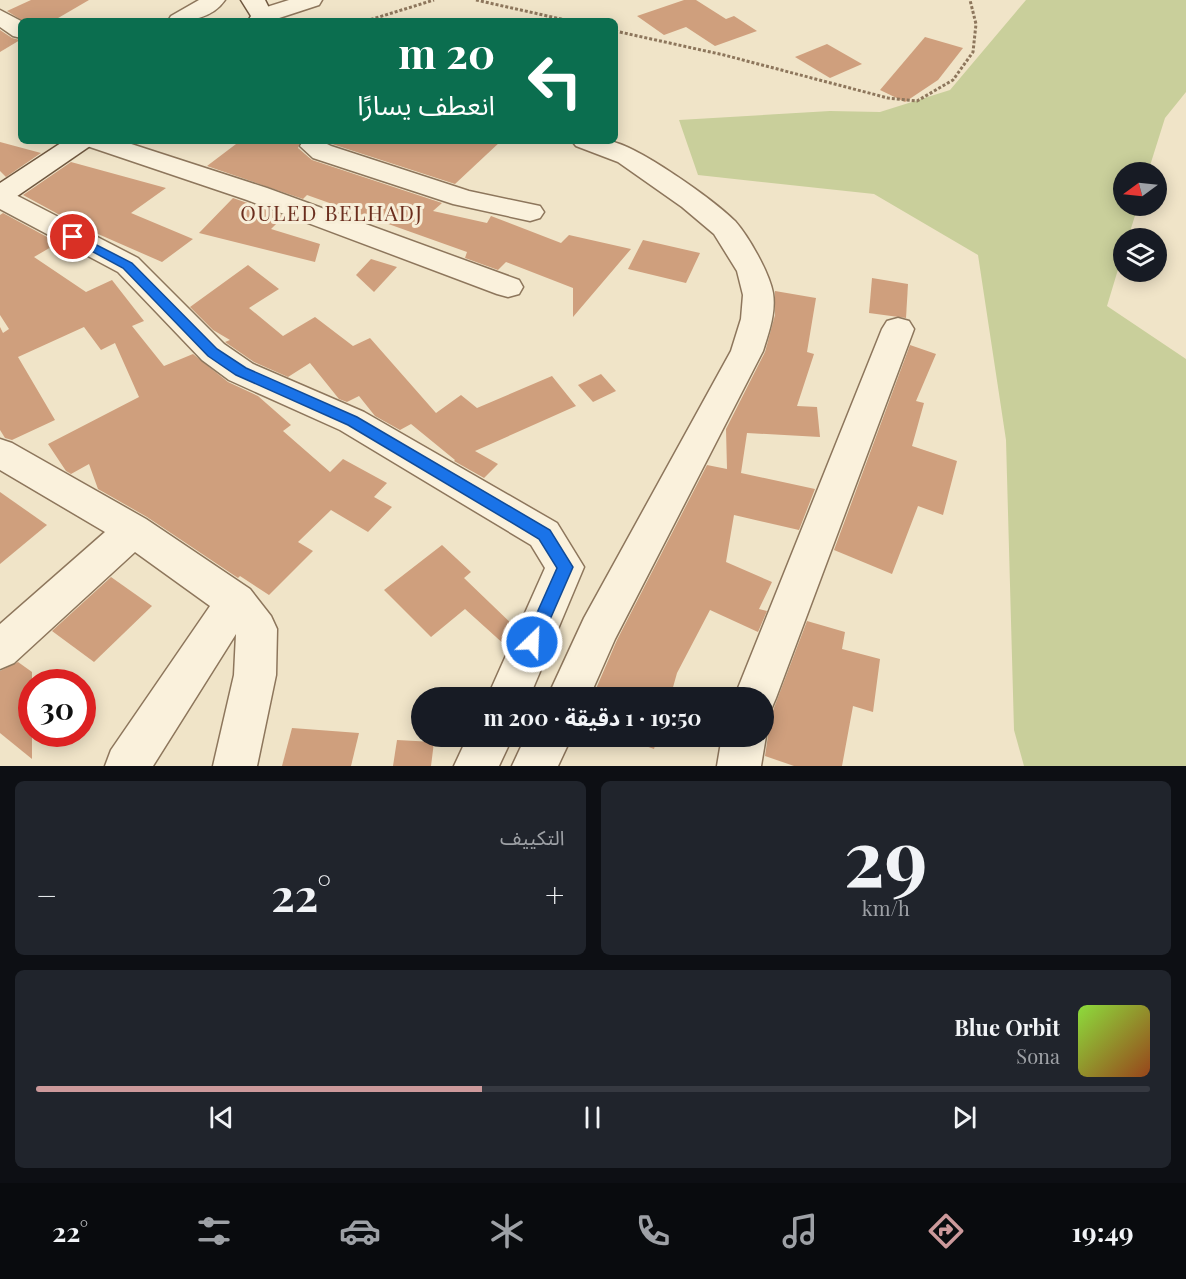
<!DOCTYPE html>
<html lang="ar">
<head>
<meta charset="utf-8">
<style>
	body { margin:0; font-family:"Playfair Display","Noto Sans Arabic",serif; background:#20242c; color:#f1f3f6; direction:rtl; height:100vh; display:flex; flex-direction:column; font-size:22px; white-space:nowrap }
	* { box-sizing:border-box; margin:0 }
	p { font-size:20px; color:#9ea1a6 }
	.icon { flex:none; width:33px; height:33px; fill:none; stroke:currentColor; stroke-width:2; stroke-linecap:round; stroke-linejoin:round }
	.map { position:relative; height:766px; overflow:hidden; direction:ltr }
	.drawer { display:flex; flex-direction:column; gap:15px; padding:15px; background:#0d0f14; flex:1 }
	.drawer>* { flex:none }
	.guide { position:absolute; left:18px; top:18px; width:600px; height:126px; border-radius:9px; box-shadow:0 3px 15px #0003; direction:rtl; background:#0b6e4f; color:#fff; overflow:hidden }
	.needle { width:39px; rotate:255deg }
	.buttons { position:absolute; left:1113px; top:162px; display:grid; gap:12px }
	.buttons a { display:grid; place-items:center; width:54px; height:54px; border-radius:50%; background:#171b24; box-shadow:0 3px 15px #0003; font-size:30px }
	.speed { position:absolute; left:18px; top:669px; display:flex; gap:12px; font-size:30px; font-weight:700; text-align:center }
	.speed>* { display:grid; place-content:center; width:78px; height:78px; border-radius:50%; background:#171b24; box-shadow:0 3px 15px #0003; line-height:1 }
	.speed .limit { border:9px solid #d22; background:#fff; color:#111 }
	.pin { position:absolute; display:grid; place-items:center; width:51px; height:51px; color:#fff; margin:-26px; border:3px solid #fff; border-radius:50%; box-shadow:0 2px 6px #0007 }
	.me { position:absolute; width:66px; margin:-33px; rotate:24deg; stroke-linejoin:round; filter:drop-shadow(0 0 4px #0008) }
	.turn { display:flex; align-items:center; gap:21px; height:126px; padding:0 24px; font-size:27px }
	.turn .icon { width:78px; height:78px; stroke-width:2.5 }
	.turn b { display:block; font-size:42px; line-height:51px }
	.big { font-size:45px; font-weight:700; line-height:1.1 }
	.drawer .widget { flex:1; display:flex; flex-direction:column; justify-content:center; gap:9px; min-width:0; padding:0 21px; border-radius:9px; background:#20242c }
	.drawer .dial { align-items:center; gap:0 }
	.dial b { font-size:78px; line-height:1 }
	.song { display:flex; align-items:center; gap:18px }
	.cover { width:72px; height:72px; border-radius:9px; background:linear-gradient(135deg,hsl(90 70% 55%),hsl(20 70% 35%)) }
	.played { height:6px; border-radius:3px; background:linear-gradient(90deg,#cc999b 40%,#363941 40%) }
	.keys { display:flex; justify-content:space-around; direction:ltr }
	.heat { display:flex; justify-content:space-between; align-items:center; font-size:33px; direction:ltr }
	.drawer .tiles { flex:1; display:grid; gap:15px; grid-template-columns:1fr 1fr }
	.widget:last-child { grid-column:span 2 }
	.trip { position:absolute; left:411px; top:687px; width:363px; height:60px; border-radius:30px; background:#171b24; box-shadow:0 3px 15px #0003; font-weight:700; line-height:60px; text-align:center; direction:rtl }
	.menu { display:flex; height:96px; justify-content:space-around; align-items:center; background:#090b0e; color:#9ea1a6 }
	.menu .icon { width:42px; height:42px }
	.menu .active { color:#cc999b }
	.menu b { font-size:27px; color:#f1f3f6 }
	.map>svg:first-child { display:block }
	.green { fill:#c9cf9b }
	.building { fill:#cf9f7d }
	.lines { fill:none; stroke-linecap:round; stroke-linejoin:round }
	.street-casing { stroke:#8d765c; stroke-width:3 }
	.secondary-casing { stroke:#6f573f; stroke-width:3 }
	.path { stroke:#8d765c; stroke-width:3; stroke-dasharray:3 2; stroke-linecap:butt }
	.street { fill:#faf1dc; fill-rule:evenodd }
	.secondary { fill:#faf1dc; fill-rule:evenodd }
	.route { fill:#1a73e8; stroke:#114b97; stroke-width:1.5 }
	.labels { text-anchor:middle; stroke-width:6; stroke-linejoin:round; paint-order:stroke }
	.quarter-label { font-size:21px; letter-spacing:1.5px; fill:#6b2e1e; stroke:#f7eed8 }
</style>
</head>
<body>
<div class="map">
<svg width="1186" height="766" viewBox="0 0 1186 766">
	<rect width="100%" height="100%" fill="#f0e4c8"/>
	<polygon class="green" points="1026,0 1186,0 1186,92 1165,118 1148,172 1124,172 1124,206 1138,206 1128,238 1124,238 1123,253 1107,306 1186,359 1186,766 1024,766 1014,730 1006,440 978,255 874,194 698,175 679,120 830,111 880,112 950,90"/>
	<g class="building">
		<polygon points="31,0 89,0 53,21 23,21 7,11"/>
		<polygon points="684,0 696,0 726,19 734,16 757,31 715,46 686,27 664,35 637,16"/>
		<polygon points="0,30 12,38 20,40 0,52"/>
		<polygon points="925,37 963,48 938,80 905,102 880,90"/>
		<polygon points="827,44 862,64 830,78 795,57"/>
		<polygon points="240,141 300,141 298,148 312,160 442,203 433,211 487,223 491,216 561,243 569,235 631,249 573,317 573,288 506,262 498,270 465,258 467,252 307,195 303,199 207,166"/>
		<polygon points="331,141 501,141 455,184 332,144"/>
		<polygon points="0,142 41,153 6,177 0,171"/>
		<polygon points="71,162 166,188 131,213 193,239 162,262 82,227 23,195"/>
		<polygon points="233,198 284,216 271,229 320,244 315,262 199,233"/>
		<polygon points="3,213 58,243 34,257 86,292 112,280 144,321 132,326 164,366 193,354 228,382 258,396 291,425 283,431 330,472 343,459 387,483 374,497 392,507 368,532 331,510 298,542 313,551 269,595 240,576 238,578 147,517 98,489 89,464 71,474 66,471 48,444 139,397 115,343 101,350 84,327 18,357 55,420 12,440 5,438 0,430 0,327 3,333 9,329 0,315 0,215"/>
		<polygon points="643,240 700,253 686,283 628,269"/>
		<polygon points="371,259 397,267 374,292 356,275"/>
		<polygon points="248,265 279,289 249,308 283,336 315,317 353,346 370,338 436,413 461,395 477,408 552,376 576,406 475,451 498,464 484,478 454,461 455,460 411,424 400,430 375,416 359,396 347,402 339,399 310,363 288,377 254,362 225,342 230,340 213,330 190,307"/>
		<polygon points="872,278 908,284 906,318 869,313"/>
		<polygon points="775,291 816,298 807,352 814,354 797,406 817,407 820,437 747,433 741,473 815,489 799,530 734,515 726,562 772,582 759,609 767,611 758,632 710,610 677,673 670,698 592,698 617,640 707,465 727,469 726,429 765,352 775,315"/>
		<polygon points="910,345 936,354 916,401 924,403 912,446 957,461 943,515 918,506 892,574 834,550"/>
		<polygon points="601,374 616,391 593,402 578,385"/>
		<polygon points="0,492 47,525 0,564"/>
		<polygon points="442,545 471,572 464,578 516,628 506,646 465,609 431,637 384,590"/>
		<polygon points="111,577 152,606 94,662 52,631"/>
		<polygon points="807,621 845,632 842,649 880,659 873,712 853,706 842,766 794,766 765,756 768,736 764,729 764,717 772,713"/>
		<polygon points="18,662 32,672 32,759 0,733 0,671"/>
		<polygon points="292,728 359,733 351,766 282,766"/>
		<polygon points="618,736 658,736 654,749"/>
		<polygon points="397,740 434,742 431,766 393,766"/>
	</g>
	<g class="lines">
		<defs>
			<g id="street">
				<path d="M199 0H225C212 19 189 21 168 21L171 16Z"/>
				<polygon points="289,0 322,0 319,5 270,21 254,21 251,16 254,11"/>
				<polygon points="0,10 21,21 21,38 13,36 0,27"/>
				<polygon points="83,141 122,141 267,188 519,280 523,287 519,294 508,297 497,294 247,200 87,146"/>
				<polygon points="303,141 329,141 327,144 331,146 469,191 540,206 544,212 540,218 530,221 453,204 313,158 300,146"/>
				<path d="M572 141C584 141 597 139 609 141 637 145 714 200 735 221 749 237 769 272 773 293 776 313 769 332 763 351L615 639 589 698H547L584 618 731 351 741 319 743 295 737 271 714 234 682 207 618 162 576 146Z"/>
				<polygon points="0,190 10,192 138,258 224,344 253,364 364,412 557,523 584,567 529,698 487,698 545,568 531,545 340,430 229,380 202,360 118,272 0,209"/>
				<polygon points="898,318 909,321 914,329 776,698 770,712 764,715 764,698 734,698 882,329 887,321"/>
				<polygon points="0,439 12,443 146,519 250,589 271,616 277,629 276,675 257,766 213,766 234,675 236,634 153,766 105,766 111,750 210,606 135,552 14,663 0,669 0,624 105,532 0,470"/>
				<polygon points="764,731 766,736 761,766 717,766 722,736 764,736"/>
				<polygon points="468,736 513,736 499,766 454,766"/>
				<polygon points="526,736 572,736 558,766 512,766"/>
			</g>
			<g id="secondary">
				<polygon points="241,0 265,0 273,16 270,21 248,21 251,16"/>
				<polygon points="64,141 94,141 90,146 10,201 0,203 0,183"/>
			</g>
		</defs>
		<use href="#street" class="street-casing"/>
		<use href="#secondary" class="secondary-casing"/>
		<g class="path">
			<polyline points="476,0 570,21"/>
			<polyline points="366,21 434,0"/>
			<polyline points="615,31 724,55 888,98 917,101 953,80 973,52 976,24 970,0"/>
		</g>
		<use href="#street" class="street"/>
		<use href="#secondary" class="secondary"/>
	</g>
	<polygon class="route" points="73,233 132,263 217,349 246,368 357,417 550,530 573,567 538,647 532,650 526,647 524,642 557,568 539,539 348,425 236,375 208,356 123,268 69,239 67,237"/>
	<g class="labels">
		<g class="quarter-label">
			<text x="332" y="221">OULED BELHADJ</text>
		</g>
	</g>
</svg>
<div class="buttons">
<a><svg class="needle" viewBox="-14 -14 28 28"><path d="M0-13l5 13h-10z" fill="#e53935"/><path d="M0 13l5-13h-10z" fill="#9ea1a6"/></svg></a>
<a><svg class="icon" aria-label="layers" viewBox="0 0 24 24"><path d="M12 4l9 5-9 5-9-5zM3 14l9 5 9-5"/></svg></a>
</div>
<div class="speed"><div class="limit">30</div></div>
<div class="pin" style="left:73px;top:237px;background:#d93025"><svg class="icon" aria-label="arrive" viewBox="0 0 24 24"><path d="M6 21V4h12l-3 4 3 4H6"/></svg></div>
<svg class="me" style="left:532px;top:642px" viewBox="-20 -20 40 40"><circle r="17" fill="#1a73e8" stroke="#fff" stroke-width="3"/><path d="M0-11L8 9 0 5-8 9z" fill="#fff"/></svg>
<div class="trip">19:50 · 1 دقيقة · 200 m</div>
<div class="guide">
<div class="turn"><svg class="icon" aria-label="left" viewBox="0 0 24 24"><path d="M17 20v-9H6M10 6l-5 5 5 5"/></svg><div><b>20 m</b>انعطف يسارًا</div></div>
</div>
</div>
<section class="drawer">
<div class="tiles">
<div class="widget dial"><b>29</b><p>km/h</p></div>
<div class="widget"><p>التكييف</p>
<div class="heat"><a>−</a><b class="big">22°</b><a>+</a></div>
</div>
<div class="widget">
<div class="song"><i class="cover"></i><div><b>Blue Orbit</b><p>Sona</p></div></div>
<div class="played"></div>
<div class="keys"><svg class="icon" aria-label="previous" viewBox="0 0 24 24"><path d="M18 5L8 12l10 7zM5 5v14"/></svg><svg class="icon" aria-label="pause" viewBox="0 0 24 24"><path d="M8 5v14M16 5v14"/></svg><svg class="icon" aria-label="next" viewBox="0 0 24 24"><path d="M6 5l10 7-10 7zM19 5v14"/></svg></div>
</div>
</div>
</section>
<nav class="menu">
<b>19:49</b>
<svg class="icon active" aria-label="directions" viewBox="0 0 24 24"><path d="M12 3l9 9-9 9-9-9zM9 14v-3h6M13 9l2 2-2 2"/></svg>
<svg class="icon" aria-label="music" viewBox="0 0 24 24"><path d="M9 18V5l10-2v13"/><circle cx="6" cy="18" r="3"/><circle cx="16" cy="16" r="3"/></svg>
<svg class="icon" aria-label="phone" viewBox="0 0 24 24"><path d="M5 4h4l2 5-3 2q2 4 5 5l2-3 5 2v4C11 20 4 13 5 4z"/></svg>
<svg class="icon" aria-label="climate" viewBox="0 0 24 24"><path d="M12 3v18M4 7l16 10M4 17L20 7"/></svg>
<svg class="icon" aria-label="car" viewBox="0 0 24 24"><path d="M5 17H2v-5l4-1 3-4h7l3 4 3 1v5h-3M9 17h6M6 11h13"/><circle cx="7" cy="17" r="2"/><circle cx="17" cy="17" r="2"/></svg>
<svg class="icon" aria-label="filters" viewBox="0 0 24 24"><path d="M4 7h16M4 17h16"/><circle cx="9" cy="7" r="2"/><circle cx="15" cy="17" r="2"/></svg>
<b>22°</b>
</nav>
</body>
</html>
